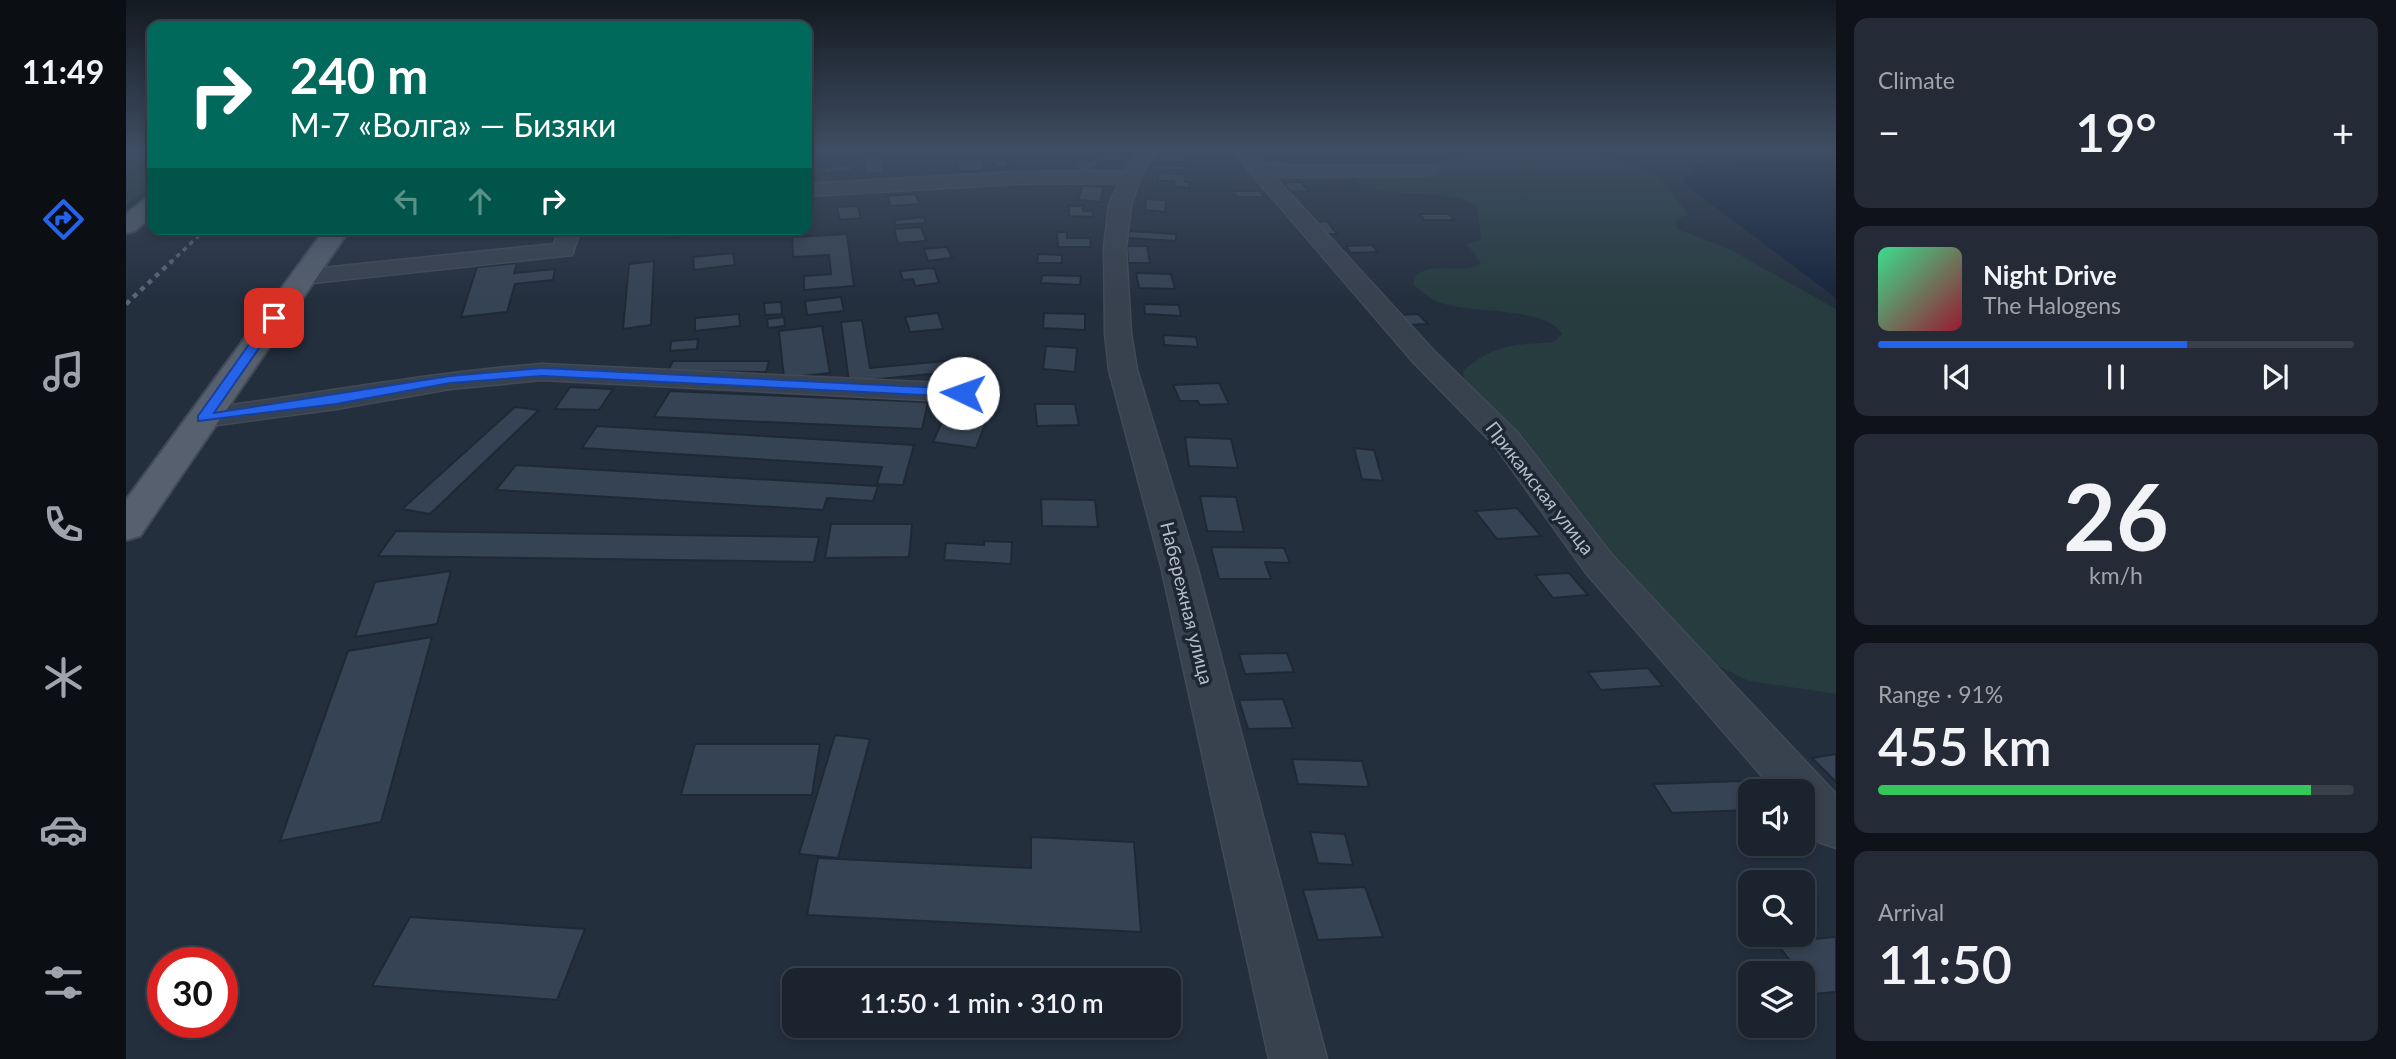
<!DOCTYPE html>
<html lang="en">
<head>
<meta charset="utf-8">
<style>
	body { margin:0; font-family:Lato,sans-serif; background:#242b36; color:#f1f3f6; height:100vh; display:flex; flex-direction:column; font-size:26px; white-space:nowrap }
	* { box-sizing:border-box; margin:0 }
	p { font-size:23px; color:#a0a4aa }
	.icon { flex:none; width:38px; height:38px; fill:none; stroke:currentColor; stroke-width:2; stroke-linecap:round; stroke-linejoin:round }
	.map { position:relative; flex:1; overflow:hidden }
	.side { display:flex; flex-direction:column; gap:18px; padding:18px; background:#0f1319; width:560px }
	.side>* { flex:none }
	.banner { position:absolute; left:21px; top:21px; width:665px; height:214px; border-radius:14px; box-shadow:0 4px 10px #0003,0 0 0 2px #39404a; background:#00695c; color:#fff; overflow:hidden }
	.controls { position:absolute; left:1612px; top:779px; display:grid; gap:14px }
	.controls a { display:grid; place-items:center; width:77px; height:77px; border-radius:14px; background:#1b232e; box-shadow:0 4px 10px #0003,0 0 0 2px #39404a; font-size:35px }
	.speed { position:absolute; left:21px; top:947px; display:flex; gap:14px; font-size:35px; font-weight:700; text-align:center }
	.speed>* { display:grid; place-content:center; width:91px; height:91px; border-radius:50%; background:#1b232e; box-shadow:0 4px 10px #0003,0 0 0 2px #39404a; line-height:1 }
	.speed .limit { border:10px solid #d22; background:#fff; color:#111 }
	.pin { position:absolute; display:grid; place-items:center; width:60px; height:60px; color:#fff; margin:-30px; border-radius:14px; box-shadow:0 4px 10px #0006 }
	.me { position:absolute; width:77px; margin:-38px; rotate:273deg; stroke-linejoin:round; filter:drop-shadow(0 0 5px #0008) }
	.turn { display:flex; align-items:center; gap:24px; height:147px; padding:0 28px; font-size:32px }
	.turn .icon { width:91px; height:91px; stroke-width:2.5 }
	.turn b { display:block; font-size:49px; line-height:60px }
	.lanes { display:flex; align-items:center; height:66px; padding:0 28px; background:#0003; justify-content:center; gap:35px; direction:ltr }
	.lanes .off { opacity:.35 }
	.big { font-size:52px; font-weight:600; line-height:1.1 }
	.side .widget { flex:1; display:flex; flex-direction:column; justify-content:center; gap:10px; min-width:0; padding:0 24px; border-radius:14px; background:#242b36 }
	.side .dial { align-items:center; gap:0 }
	.dial b { font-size:91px; line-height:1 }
	.song { display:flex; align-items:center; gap:21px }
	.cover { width:84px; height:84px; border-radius:10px; background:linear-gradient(135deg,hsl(150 70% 55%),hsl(350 70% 35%)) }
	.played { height:7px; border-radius:4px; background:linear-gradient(90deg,#2563eb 65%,#39404a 65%) }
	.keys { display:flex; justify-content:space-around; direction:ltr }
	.heat { display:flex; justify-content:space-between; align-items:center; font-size:38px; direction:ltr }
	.charge { height:10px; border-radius:5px; background:linear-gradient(90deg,#34c759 91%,#39404a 0) }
	.trip { position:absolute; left:656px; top:968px; width:399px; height:70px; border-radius:14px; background:#1b232e; box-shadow:0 4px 10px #0003,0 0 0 2px #39404a; font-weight:600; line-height:70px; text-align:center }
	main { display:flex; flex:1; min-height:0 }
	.menu { display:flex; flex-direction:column; width:126px; justify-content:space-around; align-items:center; background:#0b0e12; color:#a0a4aa }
	.menu .icon { width:49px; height:49px }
	.menu .on { color:#2563eb }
	.menu b { font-size:32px; color:#f1f3f6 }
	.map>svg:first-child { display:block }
	.green { fill:#263c3f }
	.water { fill:#17263c }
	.pier { fill:#242f3e }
	.building { fill:#364354; stroke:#1f2835; stroke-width:2 }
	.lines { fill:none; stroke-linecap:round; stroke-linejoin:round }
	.minor-casing { stroke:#414a57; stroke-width:3 }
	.major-casing { stroke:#414a57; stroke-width:4 }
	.minor { fill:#38414e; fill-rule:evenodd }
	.major { fill:#56606e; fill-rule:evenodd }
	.rail-far1 { stroke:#5a6575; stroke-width:3.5; stroke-dasharray:4.5 4.5; stroke-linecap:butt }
	.rail { stroke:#5a6575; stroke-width:4.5; stroke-dasharray:5 5; stroke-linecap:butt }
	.route { fill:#2563eb; stroke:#184099; stroke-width:2 }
	.labels { text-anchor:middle; stroke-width:7; stroke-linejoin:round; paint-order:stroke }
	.street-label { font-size:19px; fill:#b4bcc9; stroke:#1d2633 }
</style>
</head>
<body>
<main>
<nav class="menu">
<b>11:49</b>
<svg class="icon on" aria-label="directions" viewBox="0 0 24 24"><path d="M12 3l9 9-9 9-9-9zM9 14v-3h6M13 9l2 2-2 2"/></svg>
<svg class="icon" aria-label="music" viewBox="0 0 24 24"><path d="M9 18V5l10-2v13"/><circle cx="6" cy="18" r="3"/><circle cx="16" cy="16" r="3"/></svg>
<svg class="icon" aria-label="phone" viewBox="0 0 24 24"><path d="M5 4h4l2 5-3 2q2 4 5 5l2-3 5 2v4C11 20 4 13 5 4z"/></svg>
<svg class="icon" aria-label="climate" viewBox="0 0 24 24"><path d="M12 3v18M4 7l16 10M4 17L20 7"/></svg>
<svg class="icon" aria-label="car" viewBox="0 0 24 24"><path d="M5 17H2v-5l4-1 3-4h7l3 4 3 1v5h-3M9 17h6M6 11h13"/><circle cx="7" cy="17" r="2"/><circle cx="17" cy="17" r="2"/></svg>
<svg class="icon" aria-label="filters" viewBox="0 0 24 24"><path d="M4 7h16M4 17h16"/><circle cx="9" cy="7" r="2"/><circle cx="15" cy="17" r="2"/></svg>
</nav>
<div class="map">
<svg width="1710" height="1059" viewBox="0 0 1710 1059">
	<rect width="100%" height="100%" fill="#242f3e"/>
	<g class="green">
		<polygon points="26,151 26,182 0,206 0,152"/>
		<path d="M1348 151C1397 151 1492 146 1531 177 1540 184 1553 204 1562 214L1549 221 1551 229 1605 250 1710 309V694L1623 681 1584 662 1571 651 1356 407 1340 385 1337 371C1368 344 1388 345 1428 342L1436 334C1421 306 1344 314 1315 303 1304 299 1296 292 1287 284L1290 275C1311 260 1338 276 1355 263L1341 244 1355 240 1351 206C1315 184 1259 202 1230 182L1231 178 1241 174 1344 155Z"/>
	</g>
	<path class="water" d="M1541 151H1710V298L1560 185 1557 176 1568 175C1565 161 1553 157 1541 151Z"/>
	<polygon class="pier" points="1565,154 1590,156 1608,164 1604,167 1582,167 1556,162 1546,157 1558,158"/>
	<g class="building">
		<polygon points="973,154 1001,154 1002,160 970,160 969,157 974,157"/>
		<polygon points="1034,154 1060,155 1060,162 1034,161"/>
		<polygon points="739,157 758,157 758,173 739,174"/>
		<polygon points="855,158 857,171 833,171 831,159"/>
		<polygon points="867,158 880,158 882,167 869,167"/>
		<polygon points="962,160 970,161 973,167 966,167 969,171 953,172 947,161"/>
		<polygon points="1136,160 1159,160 1163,166 1140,166"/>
		<polygon points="726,165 726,171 698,173 698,167"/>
		<polygon points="1025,165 1060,166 1061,171 1025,169"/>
		<polygon points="1032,173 1058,174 1059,182 1063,182 1064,188 1049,187 1048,181 1032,181"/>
		<polygon points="1175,182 1183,191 1165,192 1157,183"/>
		<polygon points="956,186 978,187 974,202 952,200"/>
		<polygon points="1108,191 1134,191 1138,197 1111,197"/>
		<polygon points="789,194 794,204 765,206 761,196"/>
		<polygon points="1020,199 1040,200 1039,212 1019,210"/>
		<polygon points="732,206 735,218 714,220 711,207"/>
		<polygon points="943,206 957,206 957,211 967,211 967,217 943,216"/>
		<polygon points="1294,214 1323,214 1328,220 1298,220"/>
		<polygon points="798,217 800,223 769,225 768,220"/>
		<polygon points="1201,221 1211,234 1198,234 1188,222"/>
		<polygon points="795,227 800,241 772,243 768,229"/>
		<polygon points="539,229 559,229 558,237 538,238"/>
		<polygon points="1003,231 1050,234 1050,241 1002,238"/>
		<polygon points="931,232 941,232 941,238 964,238 965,247 932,247"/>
		<polygon points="721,234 728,286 678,290 678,276 705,274 703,255 667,257 666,237"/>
		<polygon points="1246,245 1252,252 1225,253 1220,246"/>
		<polygon points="1001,246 1021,246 1024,263 1002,263"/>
		<polygon points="821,247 826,258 802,261 798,249"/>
		<polygon points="607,253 609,265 568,270 567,257"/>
		<polygon points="912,254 936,255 936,263 911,263"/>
		<polygon points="528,261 525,325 497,329 503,264"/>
		<polygon points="391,263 388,273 429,269 427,280 389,284 381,312 335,317 351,267"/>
		<polygon points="808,268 813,283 789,286 787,279 777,280 774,271"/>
		<polygon points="1010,273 1045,274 1049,289 1013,288"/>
		<polygon points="916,275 955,276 954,285 915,283"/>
		<polygon points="715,297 718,311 681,315 679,301"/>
		<polygon points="655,302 656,314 639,315 638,303"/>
		<polygon points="1018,304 1053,305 1055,316 1019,314"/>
		<polygon points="812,313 817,329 784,332 779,317"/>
		<polygon points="918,313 959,314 959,330 917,328"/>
		<polygon points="613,314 614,326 569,331 569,318"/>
		<polygon points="1292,314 1302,324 1281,325 1272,315"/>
		<polygon points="658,317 659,326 642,328 641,319"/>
		<polygon points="736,320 744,368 851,358 855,369 723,382 715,322"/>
		<polygon points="696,326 704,373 658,378 653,331"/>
		<polygon points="1037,335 1070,337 1072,347 1038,345"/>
		<polygon points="572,339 571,349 544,351 545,341"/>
		<polygon points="920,346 951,348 949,372 917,369"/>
		<polygon points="547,361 643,361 640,372 542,371"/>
		<polygon points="1093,383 1103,404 1074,405 1072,401 1054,401 1047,385"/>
		<polygon points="444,387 487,389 473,410 429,409"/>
		<polygon points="544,391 802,402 796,429 528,417"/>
		<polygon points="909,404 949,404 953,425 911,426"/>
		<polygon points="823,406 864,411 850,448 807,442"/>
		<polygon points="389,407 413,410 304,514 276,509"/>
		<polygon points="471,426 788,445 777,485 751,484 756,467 456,448"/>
		<polygon points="1059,437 1105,439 1112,468 1063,466"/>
		<polygon points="1228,448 1248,450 1257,481 1236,479"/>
		<polygon points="390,465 752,486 747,501 701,498 697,510 370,490"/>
		<polygon points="1074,496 1110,497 1118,532 1081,531"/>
		<polygon points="915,499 969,500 972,527 916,526"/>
		<polygon points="1391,508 1415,536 1371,539 1349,511"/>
		<polygon points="705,524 786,524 783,557 699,558"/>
		<polygon points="270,531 693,537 688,562 252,556"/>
		<polygon points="858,541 886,542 885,564 818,560 820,543 858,545"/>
		<polygon points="1085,547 1158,548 1164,563 1139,562 1145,579 1093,579"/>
		<polygon points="325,571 311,624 229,637 249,582"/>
		<polygon points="1443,573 1462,595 1427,598 1409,575"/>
		<polygon points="306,637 255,822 154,841 222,651"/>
		<polygon points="1161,653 1168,672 1119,674 1113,654"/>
		<polygon points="1522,668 1537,686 1475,690 1462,672"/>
		<polygon points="1157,699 1167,728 1122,729 1113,700"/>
		<polygon points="709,735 744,739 712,858 673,854"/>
		<polygon points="569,744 694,744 686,795 555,795"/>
		<polygon points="1710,754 1710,782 1686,758"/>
		<polygon points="1166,759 1236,761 1243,787 1172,784"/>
		<polygon points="1615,781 1624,793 1624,810 1546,813 1527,784"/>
		<polygon points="1184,832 1219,834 1227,865 1192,863"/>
		<polygon points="905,837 1008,842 1015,932 681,915 692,858 905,868"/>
		<polygon points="1239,887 1257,937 1192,940 1177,890"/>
		<polygon points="284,917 459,929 431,1000 246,986"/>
		<polygon points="1710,937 1710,992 1688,994 1676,978 1676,973 1673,973 1650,942"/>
	</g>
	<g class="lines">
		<defs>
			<g id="minor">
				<polygon points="1012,151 1031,151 1015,177 1005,205 1000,248 1005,333 1011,370 1071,566 1201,1059 1143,1059 1035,566 983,370 979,333 978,248 983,205 993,183 889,184 681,196 681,184 889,172 999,171"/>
				<polygon points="1106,151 1126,151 1138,165 1309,166 1312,170 1302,176 1149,177 1308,351 1391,432 1486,555 1710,794 1710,848 1693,842 1676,823 1676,791 1649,791 1460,573 1369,446 1288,363"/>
				<polygon points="433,229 455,229 446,255 177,284 168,282 165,277 168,272 177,270 428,244"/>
				<path d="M416 364 837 384 847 387 852 393 847 399 837 402 416 380 324 389 210 409 77 427 66 424 62 418 66 412 77 409C190 394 302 373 416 364Z"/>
			</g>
			<g id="major">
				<polygon points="26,198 26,216 9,231 0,233 0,214 18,200"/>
				<polygon points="199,229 224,229 14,536 0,540 0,500"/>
			</g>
		</defs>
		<use href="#minor" class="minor-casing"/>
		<use href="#major" class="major-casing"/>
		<use href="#minor" class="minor"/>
		<use href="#major" class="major"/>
		<polyline class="rail-far1" points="44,263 80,229"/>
		<polyline class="rail" points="0,304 46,261"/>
	</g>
	<linearGradient id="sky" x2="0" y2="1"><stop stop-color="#141a22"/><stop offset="0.5" stop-color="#3f4d63"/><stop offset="1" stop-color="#3f4d63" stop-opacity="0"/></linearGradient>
	<rect width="1710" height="300" fill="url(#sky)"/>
	<polygon class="route" points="148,314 154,318 88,413 324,376 416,368 837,389 844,393 837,397 416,376 324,383 210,404 72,421 72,416 144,315"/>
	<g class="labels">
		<g class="street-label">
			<text transform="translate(1414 488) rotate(52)" y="7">Прикамская улица</text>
			<text transform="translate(1061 603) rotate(76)" y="7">Набережная улица</text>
		</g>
	</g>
</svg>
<div class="controls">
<a><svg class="icon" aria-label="sound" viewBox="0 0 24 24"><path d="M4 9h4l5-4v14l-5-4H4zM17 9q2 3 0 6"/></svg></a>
<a><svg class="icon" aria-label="search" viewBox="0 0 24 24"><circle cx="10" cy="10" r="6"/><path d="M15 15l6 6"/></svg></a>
<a><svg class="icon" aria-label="layers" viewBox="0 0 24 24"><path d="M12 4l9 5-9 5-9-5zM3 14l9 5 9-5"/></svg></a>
</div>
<div class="speed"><div class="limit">30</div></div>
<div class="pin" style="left:148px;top:318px;background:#d93025"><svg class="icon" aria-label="arrive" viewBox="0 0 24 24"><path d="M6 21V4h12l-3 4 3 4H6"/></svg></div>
<svg class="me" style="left:837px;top:393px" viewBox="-20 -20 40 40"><circle r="19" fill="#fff"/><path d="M0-13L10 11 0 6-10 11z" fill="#2563eb"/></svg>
<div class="trip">11:50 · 1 min · 310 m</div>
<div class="banner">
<div class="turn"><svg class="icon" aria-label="right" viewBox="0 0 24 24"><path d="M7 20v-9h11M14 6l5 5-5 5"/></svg><div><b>240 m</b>М-7 «Волга» — Бизяки</div></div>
<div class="lanes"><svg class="icon off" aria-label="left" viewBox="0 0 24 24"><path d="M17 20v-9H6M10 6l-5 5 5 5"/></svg><svg class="icon off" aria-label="ahead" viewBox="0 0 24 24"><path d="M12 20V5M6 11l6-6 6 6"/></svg><svg class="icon" aria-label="right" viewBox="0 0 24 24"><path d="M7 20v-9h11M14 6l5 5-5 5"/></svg></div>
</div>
</div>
<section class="side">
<div class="widget"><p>Climate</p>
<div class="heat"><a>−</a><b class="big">19°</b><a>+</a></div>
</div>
<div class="widget">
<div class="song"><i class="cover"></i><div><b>Night Drive</b><p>The Halogens</p></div></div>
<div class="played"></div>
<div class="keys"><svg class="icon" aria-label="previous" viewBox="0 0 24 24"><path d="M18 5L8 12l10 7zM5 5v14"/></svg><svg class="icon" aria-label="pause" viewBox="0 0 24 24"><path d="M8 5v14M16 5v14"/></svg><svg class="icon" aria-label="next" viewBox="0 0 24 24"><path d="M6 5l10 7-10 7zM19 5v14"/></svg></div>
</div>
<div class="widget dial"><b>26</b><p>km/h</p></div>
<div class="widget"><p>Range · 91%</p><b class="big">455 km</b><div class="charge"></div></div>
<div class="widget"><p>Arrival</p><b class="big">11:50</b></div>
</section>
</main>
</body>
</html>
